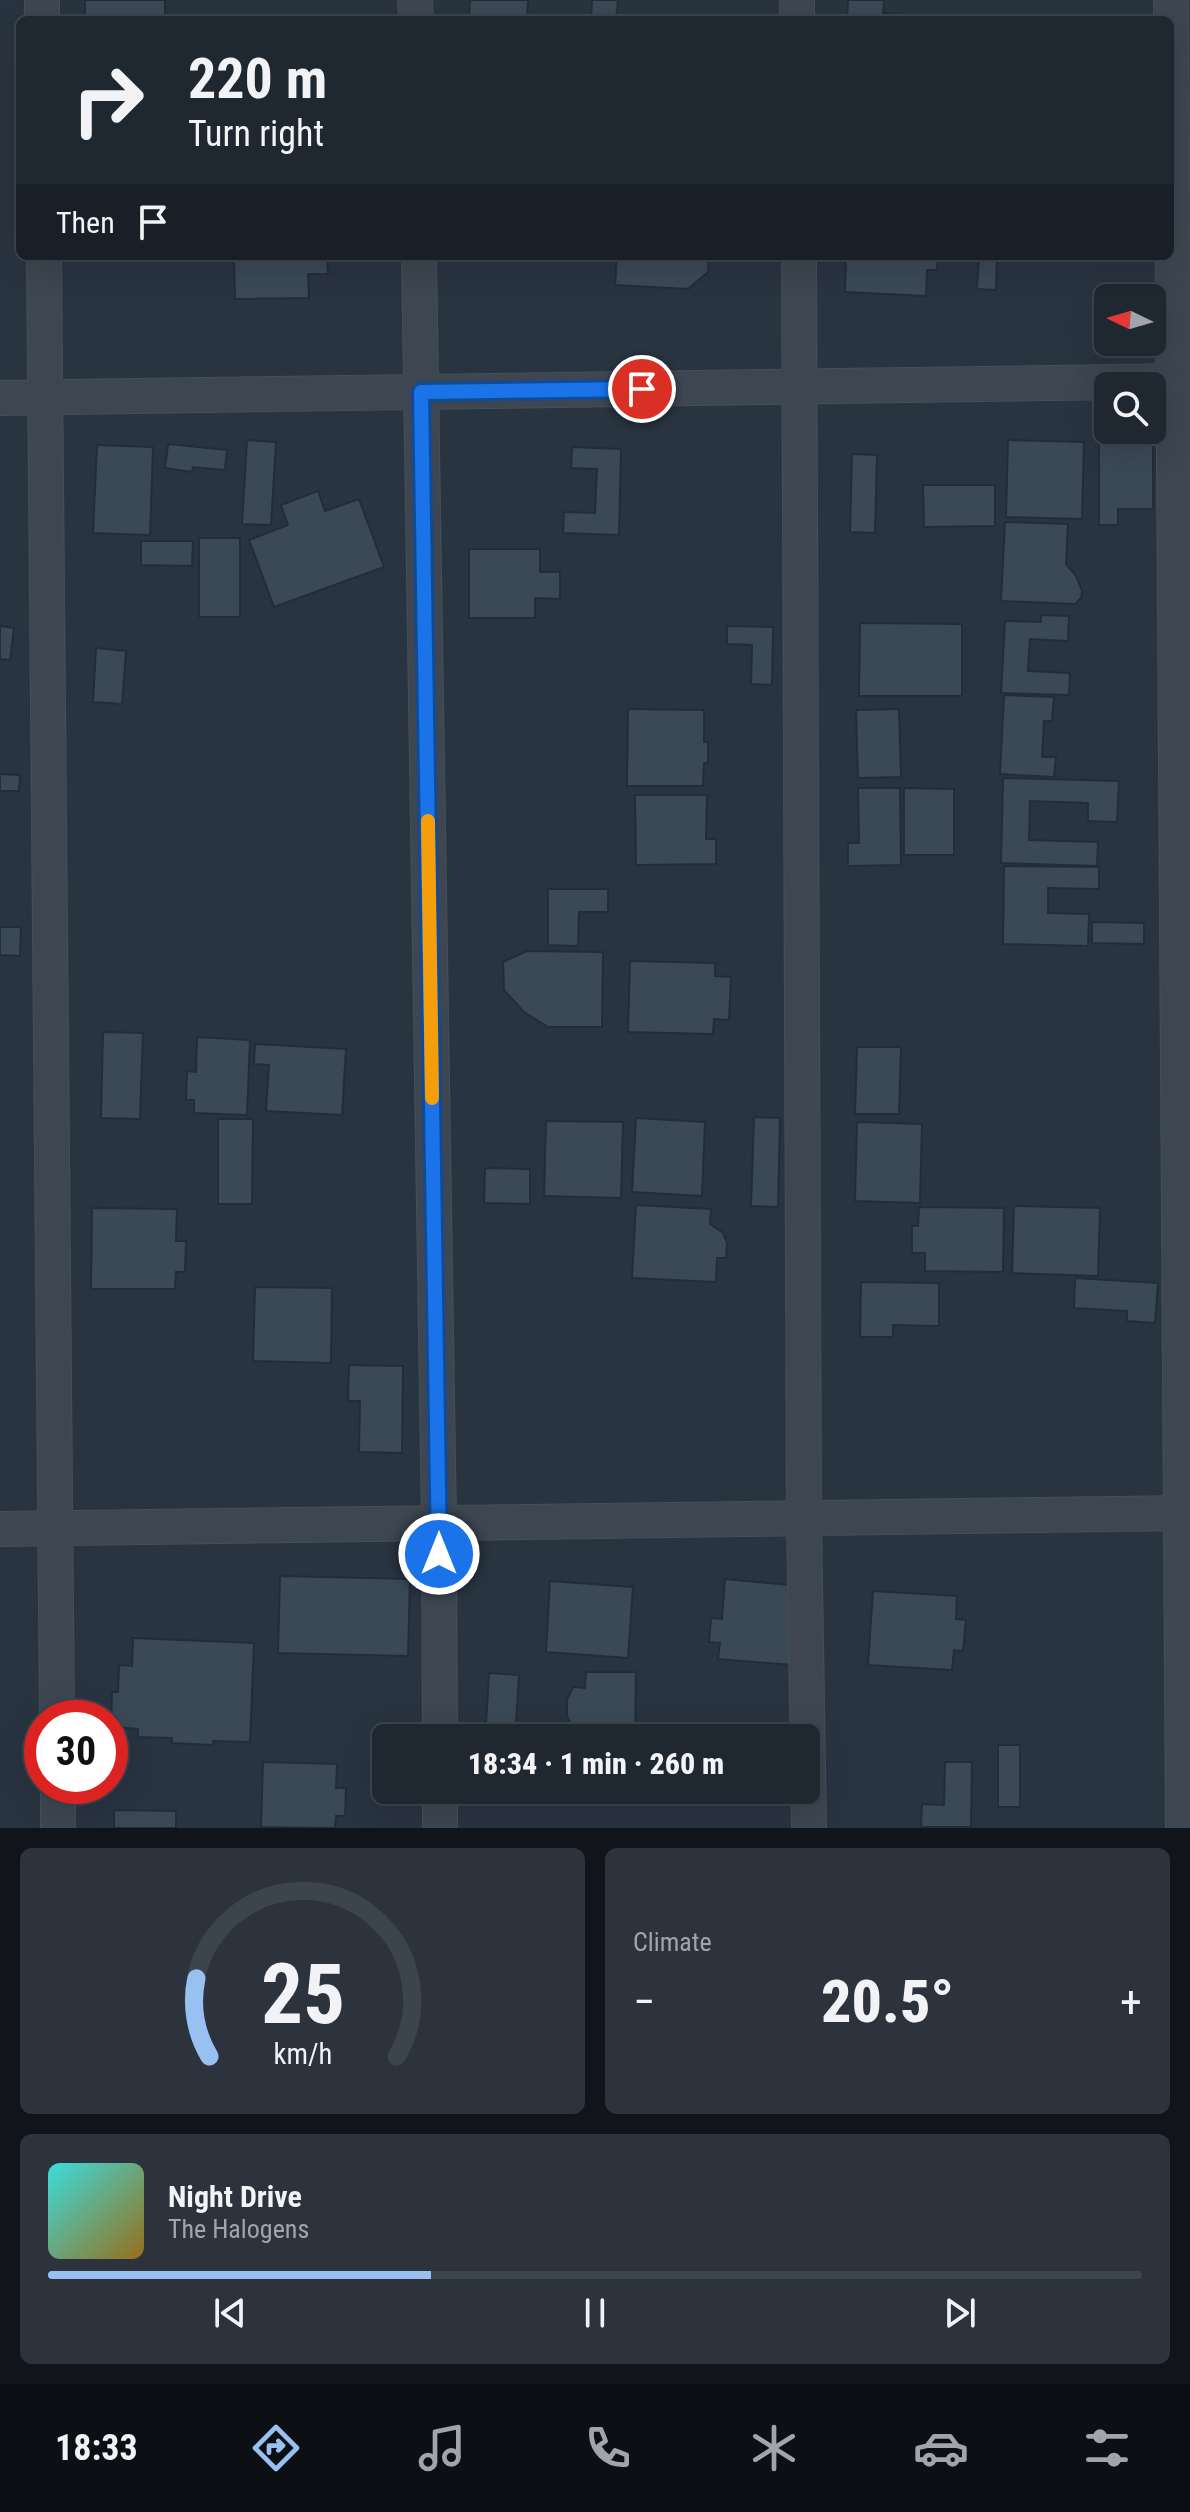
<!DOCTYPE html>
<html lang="en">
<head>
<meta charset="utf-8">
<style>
	body { margin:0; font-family:"Roboto Condensed",sans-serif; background:#2c333d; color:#f1f3f6; height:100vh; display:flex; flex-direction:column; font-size:30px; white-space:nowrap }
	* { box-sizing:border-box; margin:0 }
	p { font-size:26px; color:#a1a5ab }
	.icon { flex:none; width:44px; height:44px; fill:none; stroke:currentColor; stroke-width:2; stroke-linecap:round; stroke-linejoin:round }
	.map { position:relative; height:1828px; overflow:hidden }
	.details { display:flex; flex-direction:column; gap:20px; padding:20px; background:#11151b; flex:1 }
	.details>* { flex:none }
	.guide { position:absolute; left:16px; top:16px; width:1158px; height:244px; border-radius:12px; box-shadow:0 8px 32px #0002,0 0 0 2px #3c444d; background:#1f2731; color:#f1f3f6; overflow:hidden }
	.needle { width:52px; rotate:275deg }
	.controls { position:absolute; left:1094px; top:284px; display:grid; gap:16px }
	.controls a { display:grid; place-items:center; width:72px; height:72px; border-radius:12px; background:#1f2731; box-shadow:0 8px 32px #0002,0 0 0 2px #3c444d; font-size:40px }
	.speed { position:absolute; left:24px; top:1700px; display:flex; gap:16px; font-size:40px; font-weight:700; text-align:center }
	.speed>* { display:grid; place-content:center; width:104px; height:104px; border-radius:50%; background:#1f2731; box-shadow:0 8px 32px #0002,0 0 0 2px #3c444d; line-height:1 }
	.speed .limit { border:12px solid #d22; background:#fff; color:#111 }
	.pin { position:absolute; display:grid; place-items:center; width:68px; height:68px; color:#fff; margin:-34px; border:4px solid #fff; border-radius:50%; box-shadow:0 2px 8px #0007 }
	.me { position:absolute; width:88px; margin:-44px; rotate:0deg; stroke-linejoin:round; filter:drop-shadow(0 0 6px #0008) }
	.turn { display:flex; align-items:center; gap:28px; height:168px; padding:0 40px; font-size:36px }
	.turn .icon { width:104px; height:104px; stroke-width:2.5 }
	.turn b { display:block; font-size:56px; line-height:68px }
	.then { display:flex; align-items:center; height:76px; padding:0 40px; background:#0003; gap:16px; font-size:30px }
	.big { font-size:60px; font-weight:800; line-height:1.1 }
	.details .card { flex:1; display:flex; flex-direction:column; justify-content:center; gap:12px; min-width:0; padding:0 28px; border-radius:12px; background:#2c333d }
	.details .dial { align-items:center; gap:0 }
	.dial svg { height:208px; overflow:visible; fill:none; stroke:#3c444d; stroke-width:7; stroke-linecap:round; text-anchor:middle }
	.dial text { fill:#f1f3f6; stroke:none }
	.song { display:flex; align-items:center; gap:24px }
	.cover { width:96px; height:96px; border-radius:12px; background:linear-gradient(135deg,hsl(180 70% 55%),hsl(40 70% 35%)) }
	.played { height:8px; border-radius:4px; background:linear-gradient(90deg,#98c0f1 35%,#3c444d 35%) }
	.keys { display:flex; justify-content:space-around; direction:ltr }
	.heat { display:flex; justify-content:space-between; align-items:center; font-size:44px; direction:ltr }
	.details .tiles { flex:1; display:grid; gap:20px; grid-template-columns:1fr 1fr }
	.card:last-child { grid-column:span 2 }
	.trip { position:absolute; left:372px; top:1724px; width:448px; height:80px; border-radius:12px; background:#1f2731; box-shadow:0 8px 32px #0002,0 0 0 2px #3c444d; font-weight:800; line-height:80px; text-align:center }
	.tabs { display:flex; height:128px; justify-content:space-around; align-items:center; background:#0c1014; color:#a1a5ab }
	.tabs .icon { width:56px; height:56px }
	.tabs .selected { color:#98c0f1 }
	.tabs b { font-size:36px; color:#f1f3f6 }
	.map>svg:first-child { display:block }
	.building { fill:#3b4956; stroke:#232d38; stroke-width:2 }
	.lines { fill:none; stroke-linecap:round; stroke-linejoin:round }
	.minor-casing { stroke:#464f5a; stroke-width:36 }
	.minor { stroke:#3d4651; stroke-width:34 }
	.route-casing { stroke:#114b97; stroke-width:20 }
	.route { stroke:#1a73e8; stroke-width:14 }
	.slow { stroke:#f59e0b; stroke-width:14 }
</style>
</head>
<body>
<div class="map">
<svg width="1190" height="1828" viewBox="0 0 1190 1828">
	<rect width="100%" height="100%" fill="#293441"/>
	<g class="building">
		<rect x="85" y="0" width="80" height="20"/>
		<polygon points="470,0 528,0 527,20 469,20"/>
		<polygon points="592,0 618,0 616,20 591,20"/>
		<polygon points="848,0 884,0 883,13 906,15 906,20 847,20"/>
		<polygon points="234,256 327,256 328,274 308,274 309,298 235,299"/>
		<polygon points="617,256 709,256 708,272 688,289 615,285"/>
		<polygon points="846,256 938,256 937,270 927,270 926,296 845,292"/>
		<polygon points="979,256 997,256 996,290 977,289"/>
		<polygon points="1099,438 1153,438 1153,509 1118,509 1118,525 1099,525"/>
		<polygon points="247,440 276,442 271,525 242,524"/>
		<polygon points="1008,440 1084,442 1082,519 1006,517"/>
		<polygon points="168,444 227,450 225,470 193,467 192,472 165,468"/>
		<polygon points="97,445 153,447 150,535 93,533"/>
		<polygon points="572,447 621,449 619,535 563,533 564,512 595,513 597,469 571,468"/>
		<polygon points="852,454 877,455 875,533 850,532"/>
		<polygon points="923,485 995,485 995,526 924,527"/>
		<polygon points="318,491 325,511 359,499 384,567 274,607 249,540 288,525 281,505"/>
		<polygon points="1005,522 1068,524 1066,564 1076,576 1082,591 1081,598 1075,604 1001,601"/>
		<rect x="199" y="538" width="41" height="79"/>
		<polygon points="141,541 193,541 192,566 141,565"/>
		<polygon points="469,549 540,549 540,572 560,572 560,599 535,598 535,618 469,618"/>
		<polygon points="1041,615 1069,616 1068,641 1030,639 1028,671 1070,673 1069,695 1001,693 1005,621 1041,622"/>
		<polygon points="860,623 962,624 962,696 859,696"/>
		<polygon points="0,626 14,628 10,660 0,659"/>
		<polygon points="727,626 773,627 772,685 751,684 752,645 727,644"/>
		<polygon points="96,648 126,651 122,704 93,702"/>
		<polygon points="1004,695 1054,697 1052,721 1044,721 1042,757 1056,757 1054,777 1000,774"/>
		<polygon points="628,709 704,710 704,742 708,742 708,763 704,763 703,786 627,786"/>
		<polygon points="899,709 901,777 858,778 856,710"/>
		<polygon points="0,774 20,775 19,791 0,791"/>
		<polygon points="1003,778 1119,781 1117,822 1088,821 1088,803 1030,801 1029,840 1098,842 1097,866 1001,863"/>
		<polygon points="858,788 900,788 901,865 848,866 848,843 859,843"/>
		<polygon points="904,788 954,789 954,855 904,855"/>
		<polygon points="635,795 707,795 706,839 716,839 716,864 636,865"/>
		<polygon points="1004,866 1099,867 1099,889 1048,888 1048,913 1089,914 1088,946 1003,944"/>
		<polygon points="548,889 608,889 608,912 579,912 578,946 548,945"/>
		<polygon points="1092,922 1144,923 1144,944 1092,943"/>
		<polygon points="0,927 21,927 20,956 0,955"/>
		<polygon points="527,951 603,952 602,1027 548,1027 524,1012 504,990 503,962"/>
		<polygon points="630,961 715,963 715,976 731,977 729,1020 714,1019 713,1034 628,1032"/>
		<polygon points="103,1032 143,1033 140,1119 101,1118"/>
		<polygon points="197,1037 250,1040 247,1115 194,1113 194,1100 186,1100 187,1071 196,1072"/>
		<polygon points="255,1044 346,1049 342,1115 266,1111 269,1065 254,1064"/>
		<polygon points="857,1047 901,1047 899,1114 855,1114"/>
		<polygon points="754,1117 780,1118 778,1207 751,1206"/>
		<polygon points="636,1118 705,1122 702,1196 632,1192"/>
		<polygon points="218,1119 253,1119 252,1204 218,1204"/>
		<polygon points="546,1121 623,1122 621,1198 544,1196"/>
		<polygon points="857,1122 922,1124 920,1203 855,1201"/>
		<polygon points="485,1168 530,1169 530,1204 484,1203"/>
		<polygon points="636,1205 711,1209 710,1224 723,1233 727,1243 726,1258 717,1258 716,1282 632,1278"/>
		<polygon points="1014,1206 1100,1208 1098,1276 1012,1273"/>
		<polygon points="919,1207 1004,1208 1003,1272 925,1271 925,1253 912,1253 912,1226 918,1226"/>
		<polygon points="92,1208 177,1209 176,1241 186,1241 185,1272 176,1272 175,1289 91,1289"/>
		<polygon points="1075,1278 1158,1283 1155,1323 1127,1321 1127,1311 1074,1308"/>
		<polygon points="861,1282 939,1283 939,1326 893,1325 893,1337 860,1337"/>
		<polygon points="255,1287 332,1288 331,1363 253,1361"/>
		<polygon points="349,1365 403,1366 402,1453 359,1452 360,1401 348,1401"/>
		<polygon points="280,1576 410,1579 408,1656 278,1653"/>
		<polygon points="725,1579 800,1586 793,1665 718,1659 720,1643 709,1642 711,1618 722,1619"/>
		<polygon points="550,1581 633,1587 628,1658 546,1652"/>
		<polygon points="873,1591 957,1596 956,1619 966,1620 963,1651 954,1650 952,1670 868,1665"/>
		<polygon points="133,1638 254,1643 250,1742 213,1741 213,1745 172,1743 172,1738 138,1737 138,1729 111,1727 112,1692 118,1692 119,1665 132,1666"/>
		<polygon points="586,1672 636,1672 635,1738 584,1738 584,1728 572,1728 567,1715 567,1700 573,1687 585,1688"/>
		<polygon points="489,1673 519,1675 516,1724 486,1723"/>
		<rect x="998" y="1745" width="22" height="62"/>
		<polygon points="263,1762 337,1764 336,1788 346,1788 345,1816 336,1816 335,1828 261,1827"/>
		<polygon points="945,1762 972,1762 971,1827 921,1827 922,1804 944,1805"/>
		<polygon points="114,1810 176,1811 176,1828 114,1828"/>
	</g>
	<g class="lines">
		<defs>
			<g id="minor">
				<polyline points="42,0 42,20"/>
				<polyline points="415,0 416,20"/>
				<polyline points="797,0 797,20"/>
				<polyline points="1171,0 1183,1828"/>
				<polyline points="44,256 57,1718"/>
				<polyline points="419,256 439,1523 440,1738"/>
				<polyline points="799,256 804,1518 809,1828"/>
				<polyline points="0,398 1190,381"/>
				<polyline points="0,1529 1190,1513"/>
				<polyline points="58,1786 58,1828"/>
				<polyline points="440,1790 440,1828"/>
			</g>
		</defs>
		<use href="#minor" class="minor-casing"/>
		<use href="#minor" class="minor"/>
	</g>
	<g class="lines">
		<defs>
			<polyline id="route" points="439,1554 421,392 642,389"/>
		</defs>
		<use href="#route" class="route-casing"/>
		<use href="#route" class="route"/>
		<polyline class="slow" points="428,821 432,1098"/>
	</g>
</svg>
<div class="controls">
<a><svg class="needle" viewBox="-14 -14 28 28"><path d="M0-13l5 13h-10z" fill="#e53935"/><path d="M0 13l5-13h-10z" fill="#a1a5ab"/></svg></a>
<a><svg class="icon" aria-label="search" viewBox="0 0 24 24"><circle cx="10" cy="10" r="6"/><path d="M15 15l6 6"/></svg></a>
</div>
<div class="speed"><div class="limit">30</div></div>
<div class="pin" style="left:642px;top:389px;background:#d93025"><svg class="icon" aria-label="arrive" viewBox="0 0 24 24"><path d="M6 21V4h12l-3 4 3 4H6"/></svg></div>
<svg class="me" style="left:439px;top:1554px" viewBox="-20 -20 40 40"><circle r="17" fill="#1a73e8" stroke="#fff" stroke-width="3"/><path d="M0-11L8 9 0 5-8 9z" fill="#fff"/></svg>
<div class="trip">18:34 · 1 min · 260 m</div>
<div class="guide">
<div class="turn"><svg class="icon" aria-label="right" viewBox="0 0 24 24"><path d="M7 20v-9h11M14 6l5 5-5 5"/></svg><div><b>220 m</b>Turn right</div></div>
<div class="then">Then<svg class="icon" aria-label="arrive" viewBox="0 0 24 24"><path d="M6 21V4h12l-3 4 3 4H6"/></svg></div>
</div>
</div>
<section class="details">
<div class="tiles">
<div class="card dial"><svg viewBox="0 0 100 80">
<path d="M14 69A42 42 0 1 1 86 69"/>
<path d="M14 69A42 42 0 0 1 9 39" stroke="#98c0f1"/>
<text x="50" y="56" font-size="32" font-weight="700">25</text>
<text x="50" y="72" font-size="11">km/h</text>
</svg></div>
<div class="card"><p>Climate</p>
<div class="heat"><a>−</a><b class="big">20.5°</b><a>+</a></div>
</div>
<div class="card">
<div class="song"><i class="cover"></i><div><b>Night Drive</b><p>The Halogens</p></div></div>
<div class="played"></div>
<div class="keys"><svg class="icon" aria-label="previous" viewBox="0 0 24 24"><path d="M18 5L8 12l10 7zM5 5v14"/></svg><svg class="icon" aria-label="pause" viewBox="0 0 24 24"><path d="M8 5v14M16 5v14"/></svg><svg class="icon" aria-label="next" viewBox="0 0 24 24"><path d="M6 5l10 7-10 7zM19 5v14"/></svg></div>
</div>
</div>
</section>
<nav class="tabs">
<b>18:33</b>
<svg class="icon selected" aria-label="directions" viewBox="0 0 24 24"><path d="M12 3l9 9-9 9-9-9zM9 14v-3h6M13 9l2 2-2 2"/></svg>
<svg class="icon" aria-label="music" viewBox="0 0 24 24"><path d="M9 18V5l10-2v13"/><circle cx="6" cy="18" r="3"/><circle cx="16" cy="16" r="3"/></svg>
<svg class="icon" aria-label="phone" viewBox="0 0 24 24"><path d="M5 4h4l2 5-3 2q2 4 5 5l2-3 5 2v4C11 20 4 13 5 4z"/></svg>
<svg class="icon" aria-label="climate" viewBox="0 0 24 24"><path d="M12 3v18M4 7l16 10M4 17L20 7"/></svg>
<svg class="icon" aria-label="car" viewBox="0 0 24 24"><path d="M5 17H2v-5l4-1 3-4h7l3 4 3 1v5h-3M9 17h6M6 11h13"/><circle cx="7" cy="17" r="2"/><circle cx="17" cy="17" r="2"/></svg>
<svg class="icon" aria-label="filters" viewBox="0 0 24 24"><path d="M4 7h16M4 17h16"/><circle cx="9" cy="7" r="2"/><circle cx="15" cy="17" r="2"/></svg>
</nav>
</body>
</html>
